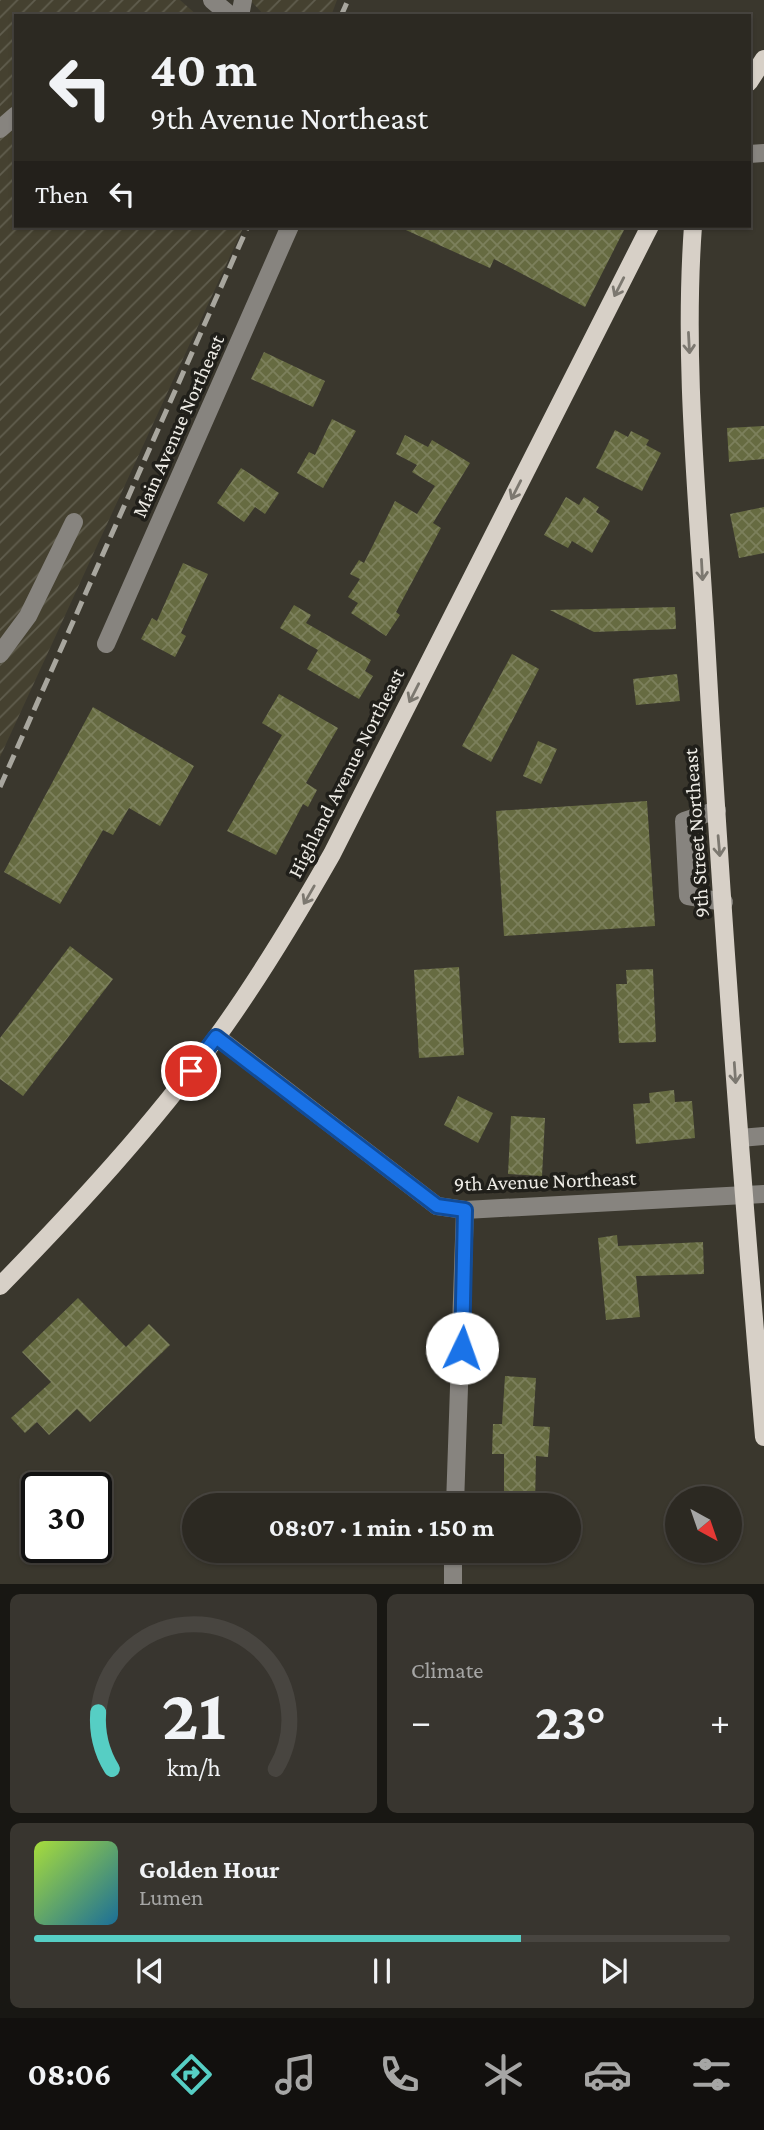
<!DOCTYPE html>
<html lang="en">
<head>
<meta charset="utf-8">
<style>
	body { margin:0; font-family:"Crimson Pro",serif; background:#38352f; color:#f1f3f6; height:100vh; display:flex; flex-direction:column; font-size:26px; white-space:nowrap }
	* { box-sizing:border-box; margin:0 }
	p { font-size:23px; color:#a6a6a5 }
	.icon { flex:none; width:38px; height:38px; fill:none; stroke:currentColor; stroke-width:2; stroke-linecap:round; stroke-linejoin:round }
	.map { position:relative; height:1584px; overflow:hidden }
	.panel { display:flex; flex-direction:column; gap:10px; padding:10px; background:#181713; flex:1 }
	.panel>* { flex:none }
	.banner { position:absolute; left:14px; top:14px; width:737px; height:214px; border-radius:0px; box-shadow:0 2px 5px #0004,0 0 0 2px #484540; background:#2c2922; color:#f1f3f6; overflow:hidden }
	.needle { width:46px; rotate:140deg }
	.controls { position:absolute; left:665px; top:1486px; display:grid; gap:14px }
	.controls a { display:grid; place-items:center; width:77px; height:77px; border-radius:50%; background:#2c2922; box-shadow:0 2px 5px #0004,0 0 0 2px #484540; font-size:35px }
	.speed { position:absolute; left:21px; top:1472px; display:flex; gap:14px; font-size:35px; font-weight:700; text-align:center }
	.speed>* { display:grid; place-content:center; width:91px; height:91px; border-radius:50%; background:#2c2922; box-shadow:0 2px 5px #0004,0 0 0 2px #484540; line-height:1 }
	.speed .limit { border:4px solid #111; border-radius:10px; background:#fff; color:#111 }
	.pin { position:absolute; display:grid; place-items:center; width:60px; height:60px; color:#fff; margin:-30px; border:4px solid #fff; border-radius:50%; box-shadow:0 2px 7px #0007 }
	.me { position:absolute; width:77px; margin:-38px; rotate:3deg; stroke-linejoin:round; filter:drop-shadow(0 0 5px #0008) }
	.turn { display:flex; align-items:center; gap:24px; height:147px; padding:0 21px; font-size:32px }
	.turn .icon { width:91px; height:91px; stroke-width:2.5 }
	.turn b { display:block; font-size:49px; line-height:60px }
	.then { display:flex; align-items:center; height:66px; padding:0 21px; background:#0003; gap:14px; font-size:26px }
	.big { font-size:52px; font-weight:700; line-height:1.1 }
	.panel .card { flex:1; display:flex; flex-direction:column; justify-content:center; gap:10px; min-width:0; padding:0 24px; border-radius:10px; background:#38352f }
	.panel .dial { align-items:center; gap:0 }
	.dial svg { height:182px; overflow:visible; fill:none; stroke:#484540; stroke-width:7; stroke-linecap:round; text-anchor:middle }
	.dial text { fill:#f1f3f6; stroke:none }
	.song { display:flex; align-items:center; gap:21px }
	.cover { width:84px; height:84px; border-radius:10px; background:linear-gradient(135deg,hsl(80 70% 55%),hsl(200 70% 35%)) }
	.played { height:7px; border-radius:4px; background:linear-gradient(90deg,#56cec4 70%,#484540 70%) }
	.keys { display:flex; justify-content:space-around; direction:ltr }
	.heat { display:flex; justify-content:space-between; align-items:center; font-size:38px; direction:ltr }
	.panel .tiles { flex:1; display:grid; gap:10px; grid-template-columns:1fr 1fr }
	.card:last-child { grid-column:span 2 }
	.trip { position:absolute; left:182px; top:1493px; width:399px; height:70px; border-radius:35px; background:#2c2922; box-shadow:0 2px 5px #0004,0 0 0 2px #484540; font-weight:700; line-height:70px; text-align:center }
	.menu { display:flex; height:112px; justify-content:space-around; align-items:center; background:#12100e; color:#a6a6a5 }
	.menu .icon { width:49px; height:49px }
	.menu .on { color:#56cec4 }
	.menu b { font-size:32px; color:#f1f3f6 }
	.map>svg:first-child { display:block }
	.industrial { fill:url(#industrial-furrows) }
	.building { fill:url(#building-cross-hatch) }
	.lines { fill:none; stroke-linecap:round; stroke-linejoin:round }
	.minor { stroke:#87847f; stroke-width:18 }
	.major { stroke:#d7d0c7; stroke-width:18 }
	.rail { stroke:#a8a69e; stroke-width:5; stroke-dasharray:14 7; stroke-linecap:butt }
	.oneway { stroke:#7c7870 }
	.route-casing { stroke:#114b97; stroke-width:18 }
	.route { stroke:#1a73e8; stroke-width:12 }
	.labels { text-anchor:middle; stroke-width:7; stroke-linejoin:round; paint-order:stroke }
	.street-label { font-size:21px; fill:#eeece6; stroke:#201f1a }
</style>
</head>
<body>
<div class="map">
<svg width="764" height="1584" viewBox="0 0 764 1584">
	<defs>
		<pattern id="industrial-furrows" width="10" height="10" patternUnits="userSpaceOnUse" patternTransform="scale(1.75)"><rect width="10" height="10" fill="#454130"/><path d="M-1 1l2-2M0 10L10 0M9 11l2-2" fill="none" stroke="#605d4e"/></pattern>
		<pattern id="building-cross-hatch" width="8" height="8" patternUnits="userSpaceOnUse" patternTransform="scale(1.75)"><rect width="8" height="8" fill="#666b41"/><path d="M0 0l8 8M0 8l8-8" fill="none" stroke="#7c805c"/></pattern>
	</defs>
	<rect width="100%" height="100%" fill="#3a372d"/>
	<g class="industrial">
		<polygon points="0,0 180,0 198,16 16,16 16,226 244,226 0,757"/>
		<polygon points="250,0 337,0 331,16 265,16"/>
	</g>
	<g class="building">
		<polygon points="397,226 626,226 585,307 494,259 490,268"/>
		<polygon points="264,352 325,381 313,407 251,379"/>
		<polygon points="332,419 356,431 323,488 297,473 309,452 315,455"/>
		<polygon points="764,426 764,459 729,462 727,428"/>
		<polygon points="615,430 628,437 631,431 649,440 646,445 661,453 642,491 596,468"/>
		<polygon points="405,435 428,447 432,440 470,463 433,523 441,528 396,612 400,615 386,636 351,613 358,603 348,597 360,579 350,574 359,560 364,563 395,501 417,514 435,486 412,472 417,465 396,454"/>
		<polygon points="241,468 279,493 265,514 255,507 244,522 217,503"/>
		<polygon points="566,497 579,505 584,497 599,507 596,512 610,521 592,553 572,541 568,548 544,535"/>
		<polygon points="764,507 764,553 739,558 730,514"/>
		<polygon points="183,563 208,574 181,633 186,636 175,657 141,639 152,618 157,621"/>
		<polygon points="294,605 311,615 306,623 371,660 365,671 373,676 359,699 307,669 318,650 280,628"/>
		<polygon points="675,607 676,629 594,632 550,610"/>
		<polygon points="512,654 539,669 491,762 462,746"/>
		<polygon points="677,674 680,701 636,705 633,679"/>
		<polygon points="279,694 338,728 306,783 317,790 308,807 303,804 276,855 227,831 282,735 262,723"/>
		<polygon points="93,707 194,766 160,826 129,808 113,835 103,830 60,904 4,872"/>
		<polygon points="538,741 557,749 541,784 523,776"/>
		<polygon points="647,801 655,926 504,936 496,811"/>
		<polygon points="70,946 113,979 23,1096 0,1079 0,1038"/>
		<polygon points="459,967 464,1055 419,1058 414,970"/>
		<polygon points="653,969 656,1042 619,1043 616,984 627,984 626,970"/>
		<polygon points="674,1090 675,1102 692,1101 695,1138 636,1144 633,1104 650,1103 649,1093"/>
		<polygon points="458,1096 493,1113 478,1143 444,1125"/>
		<polygon points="511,1116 545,1118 542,1176 508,1174"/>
		<polygon points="617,1235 618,1246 703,1242 704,1274 636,1276 640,1317 606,1320 598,1238"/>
		<polygon points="78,1298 126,1347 149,1324 170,1345 90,1422 77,1409 49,1435 37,1422 25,1433 11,1418 51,1382 22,1352"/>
		<polygon points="505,1376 536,1378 533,1426 550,1427 548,1457 536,1456 535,1505 504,1505 504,1454 492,1454 493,1424 502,1424"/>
	</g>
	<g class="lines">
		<g class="minor">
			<polyline points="212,0 231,16"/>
			<polyline points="240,16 243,0"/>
			<polyline points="0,129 16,115"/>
			<polyline points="749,154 764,153"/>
			<polyline points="106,644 290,226"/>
			<polyline points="0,654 28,616 74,522"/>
			<polyline points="717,810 684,821 688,896 724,902"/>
			<polyline points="217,1037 437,1206 465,1210 764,1194"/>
			<polyline points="740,1138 764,1136"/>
			<polyline points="455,1505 465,1210"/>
			<polyline points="453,1584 453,1550"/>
		</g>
		<g class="major">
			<polyline points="749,82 764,59"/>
			<path d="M693 226C683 363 698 502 706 640 721 906 741 1171 764 1437"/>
			<path d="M0 1286C77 1207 151 1127 216 1038 259 979 296 917 332 854L650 226"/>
		</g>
		<g class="rail">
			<polyline points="341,16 348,0"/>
			<polyline points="0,787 248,226"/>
		</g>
	</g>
	<defs><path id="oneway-shaft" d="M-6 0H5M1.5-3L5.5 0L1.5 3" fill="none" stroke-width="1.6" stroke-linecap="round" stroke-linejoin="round" transform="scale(1.75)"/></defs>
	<g class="oneway">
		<use href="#oneway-shaft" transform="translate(619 287) rotate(117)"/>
		<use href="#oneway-shaft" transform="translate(689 343) rotate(87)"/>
		<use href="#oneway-shaft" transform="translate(516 490) rotate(117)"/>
		<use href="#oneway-shaft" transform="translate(702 570) rotate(87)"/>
		<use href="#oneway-shaft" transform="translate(414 693) rotate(117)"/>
		<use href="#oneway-shaft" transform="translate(719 846) rotate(85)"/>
		<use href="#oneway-shaft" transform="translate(309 895) rotate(120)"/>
		<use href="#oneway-shaft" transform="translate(735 1073) rotate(86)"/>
	</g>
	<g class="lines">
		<defs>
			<polyline id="route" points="191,1071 216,1037 437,1206 465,1210 462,1348"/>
		</defs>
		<use href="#route" class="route-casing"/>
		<use href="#route" class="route"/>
	</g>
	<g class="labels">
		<g class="street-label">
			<text transform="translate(178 426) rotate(-66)" y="7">Main Avenue Northeast</text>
			<text transform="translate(346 773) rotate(-63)" y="7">Highland Avenue Northeast</text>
			<text transform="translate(696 833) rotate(-94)" y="7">9th Street Northeast</text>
			<text transform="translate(545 1181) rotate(-2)" y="7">9th Avenue Northeast</text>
		</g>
	</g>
</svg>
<div class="controls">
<a><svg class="needle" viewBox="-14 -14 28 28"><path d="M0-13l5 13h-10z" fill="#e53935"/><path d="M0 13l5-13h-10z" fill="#a6a6a5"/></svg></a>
</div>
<div class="speed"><div class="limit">30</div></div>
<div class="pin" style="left:191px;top:1071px;background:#d93025"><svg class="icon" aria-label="arrive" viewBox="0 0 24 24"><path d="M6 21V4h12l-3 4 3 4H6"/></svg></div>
<svg class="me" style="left:462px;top:1348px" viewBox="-20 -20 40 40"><circle r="19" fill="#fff"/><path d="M0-13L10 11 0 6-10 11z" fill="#1a73e8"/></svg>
<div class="trip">08:07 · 1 min · 150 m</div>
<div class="banner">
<div class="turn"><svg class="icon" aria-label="left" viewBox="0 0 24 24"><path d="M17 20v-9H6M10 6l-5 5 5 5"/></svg><div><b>40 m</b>9th Avenue Northeast</div></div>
<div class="then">Then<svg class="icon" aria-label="left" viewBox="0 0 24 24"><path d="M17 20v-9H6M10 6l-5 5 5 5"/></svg></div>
</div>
</div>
<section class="panel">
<div class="tiles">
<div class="card dial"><svg viewBox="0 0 100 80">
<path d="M14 69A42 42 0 1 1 86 69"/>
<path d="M14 69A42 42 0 0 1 8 44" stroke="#56cec4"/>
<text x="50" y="56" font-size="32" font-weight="700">21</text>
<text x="50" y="72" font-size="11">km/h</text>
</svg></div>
<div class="card"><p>Climate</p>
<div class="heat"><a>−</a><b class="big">23°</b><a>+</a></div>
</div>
<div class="card">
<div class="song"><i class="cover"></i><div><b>Golden Hour</b><p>Lumen</p></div></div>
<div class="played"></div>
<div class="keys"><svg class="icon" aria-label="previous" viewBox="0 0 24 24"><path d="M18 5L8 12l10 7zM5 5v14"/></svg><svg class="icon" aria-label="pause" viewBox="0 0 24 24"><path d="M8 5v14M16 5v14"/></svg><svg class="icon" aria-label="next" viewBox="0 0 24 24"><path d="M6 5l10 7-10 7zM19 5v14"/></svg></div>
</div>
</div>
</section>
<nav class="menu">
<b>08:06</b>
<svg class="icon on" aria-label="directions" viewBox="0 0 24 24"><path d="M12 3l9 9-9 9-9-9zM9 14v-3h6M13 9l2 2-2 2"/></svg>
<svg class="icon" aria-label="music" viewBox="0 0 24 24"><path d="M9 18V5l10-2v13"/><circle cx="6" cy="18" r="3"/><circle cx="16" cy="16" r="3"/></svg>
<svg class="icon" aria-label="phone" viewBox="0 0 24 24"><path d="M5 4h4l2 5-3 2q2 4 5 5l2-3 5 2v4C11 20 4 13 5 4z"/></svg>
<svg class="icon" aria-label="climate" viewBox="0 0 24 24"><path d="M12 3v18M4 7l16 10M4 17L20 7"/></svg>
<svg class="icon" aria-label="car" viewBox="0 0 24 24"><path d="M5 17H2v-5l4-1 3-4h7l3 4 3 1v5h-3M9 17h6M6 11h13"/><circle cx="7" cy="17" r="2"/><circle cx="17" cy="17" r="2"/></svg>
<svg class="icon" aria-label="filters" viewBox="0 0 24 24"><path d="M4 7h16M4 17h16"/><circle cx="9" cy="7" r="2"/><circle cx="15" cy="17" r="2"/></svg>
</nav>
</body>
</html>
